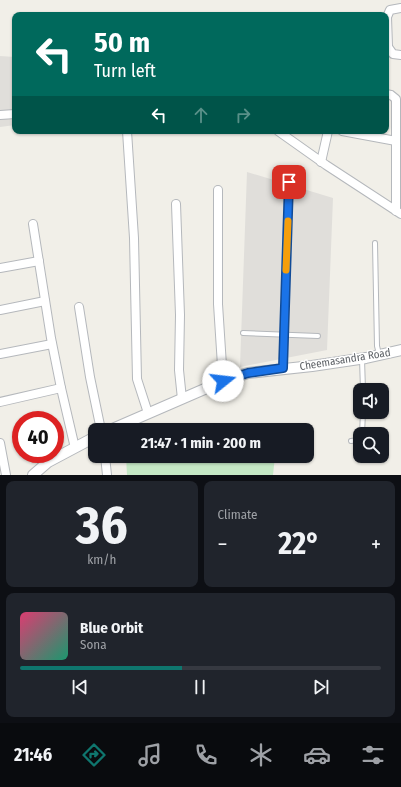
<!DOCTYPE html>
<html lang="en">
<head>
<meta charset="utf-8">
<style>
	body { margin:0; font-family:"Fira Sans Condensed",sans-serif; background:#20242c; color:#f1f3f6; height:100vh; display:flex; flex-direction:column; font-size:15px; white-space:nowrap }
	* { box-sizing:border-box; margin:0 }
	p { font-size:13px; color:#9ea1a6 }
	.icon { flex:none; width:22px; height:22px; fill:none; stroke:currentColor; stroke-width:2; stroke-linecap:round; stroke-linejoin:round }
	.map { position:relative; height:475px; overflow:hidden }
	.sheet { display:flex; flex-direction:column; gap:6px; padding:6px; background:#0d0f14; flex:1 }
	.sheet>* { flex:none }
	.hud { position:absolute; left:12px; top:12px; width:377px; height:122px; border-radius:8px; box-shadow:0 1px 3px #0004; background:#00695c; color:#fff; overflow:hidden }
	.tools { position:absolute; left:353px; top:383px; display:grid; gap:8px }
	.tools a { display:grid; place-items:center; width:36px; height:36px; border-radius:8px; background:#171b24; box-shadow:0 1px 3px #0004; font-size:20px }
	.speed { position:absolute; left:12px; top:411px; display:flex; gap:8px; font-size:20px; font-weight:700; text-align:center }
	.speed>* { display:grid; place-content:center; width:52px; height:52px; border-radius:50%; background:#171b24; box-shadow:0 1px 3px #0004; line-height:1 }
	.speed .limit { border:6px solid #d22; background:#fff; color:#111 }
	.pin { position:absolute; display:grid; place-items:center; width:34px; height:34px; color:#fff; margin:-17px; border-radius:8px; box-shadow:0 2px 6px #0006 }
	.me { position:absolute; width:44px; margin:-22px; rotate:74deg; stroke-linejoin:round; filter:drop-shadow(0 0 3px #0008) }
	.turn { display:flex; align-items:center; gap:14px; height:84px; padding:0 16px; font-size:18px }
	.turn .icon { width:52px; height:52px; stroke-width:2.5 }
	.turn b { display:block; font-size:28px; line-height:34px }
	.lanes { display:flex; align-items:center; height:38px; padding:0 16px; background:#0003; justify-content:center; gap:20px; direction:ltr }
	.lanes .off { opacity:.35 }
	.big { font-size:30px; font-weight:700; line-height:1.1 }
	.sheet .tile { flex:1; display:flex; flex-direction:column; justify-content:center; gap:6px; min-width:0; padding:0 14px; border-radius:8px; background:#20242c }
	.sheet .dial { align-items:center; gap:0 }
	.dial b { font-size:52px; line-height:1 }
	.song { display:flex; align-items:center; gap:12px }
	.cover { width:48px; height:48px; border-radius:6px; background:linear-gradient(135deg,hsl(340 70% 55%),hsl(160 70% 35%)) }
	.played { height:4px; border-radius:2px; background:linear-gradient(90deg,#0f766e 45%,#363941 45%) }
	.keys { display:flex; justify-content:space-around; direction:ltr }
	.heat { display:flex; justify-content:space-between; align-items:center; font-size:22px; direction:ltr }
	.sheet .tiles { flex:1; display:grid; gap:6px; grid-template-columns:1fr 1fr }
	.tile:last-child { grid-column:span 2 }
	.trip { position:absolute; left:88px; top:423px; width:226px; height:40px; border-radius:8px; background:#171b24; box-shadow:0 1px 3px #0004; font-weight:700; line-height:40px; text-align:center }
	.tab-bar { display:flex; height:64px; justify-content:space-around; align-items:center; background:#090b0e; color:#9ea1a6 }
	.tab-bar .icon { width:28px; height:28px }
	.tab-bar .on { color:#0f766e }
	.tab-bar b { font-size:18px; color:#f1f3f6 }
	.map>svg:first-child { display:block }
	.industrial { fill:#e0deda }
	.green { fill:#c5e8c5 }
	.lines { fill:none; stroke-linecap:round; stroke-linejoin:round }
	.service-casing { stroke:#b5b8bc; stroke-width:6 }
	.minor-casing { stroke:#b5b8bc; stroke-width:10 }
	.tertiary-casing { stroke:#b5b8bc; stroke-width:12 }
	.service { stroke:#fff; stroke-width:4 }
	.minor { stroke:#fff; stroke-width:8 }
	.tertiary { stroke:#fff; stroke-width:10 }
	.route-casing { stroke:#114b97; stroke-width:10 }
	.route { stroke:#1a73e8; stroke-width:7 }
	.slow { stroke:#f59e0b; stroke-width:7 }
	.labels { text-anchor:middle; stroke-width:3; stroke-linejoin:round; paint-order:stroke }
	.street-label { font-size:11px; fill:#5f6368; stroke:#fff }
</style>
</head>
<body>
<div class="map">
<svg width="401" height="475" viewBox="0 0 401 475">
	<rect width="100%" height="100%" fill="#f1efe8"/>
	<g class="industrial">
		<polygon points="0,56 15,57 15,125 0,127"/>
		<polygon points="247,172 333,198 327,350 240,367"/>
	</g>
	<polygon class="green" points="126,456 275,456 273,475 127,475"/>
	<g class="lines">
		<defs>
			<g id="service">
				<polyline points="375,243 377,346 379,354"/>
				<polyline points="243,333 318,336"/>
				<polyline points="362,359 363,390"/>
				<polyline points="283,368 289,182"/>
				<polyline points="362,434 363,412"/>
				<polyline points="351,441 358,440 360,437"/>
			</g>
			<g id="minor">
				<polyline points="401,8 390,10 387,17 388,47 393,54 401,55"/>
				<polyline points="386,94 391,95 396,99 396,211"/>
				<polyline points="0,115 15,114"/>
				<polyline points="127,131 134,238 137,379 148,413"/>
				<polyline points="278,131 326,165 401,214"/>
				<polyline points="342,131 396,141"/>
				<polyline points="321,162 328,131"/>
				<polyline points="218,190 218,304 223,381"/>
				<polyline points="176,204 180,315 179,370 182,399"/>
				<polyline points="33,224 51,338 61,388 75,448"/>
				<polyline points="0,268 39,261"/>
				<polyline points="79,307 90,377 101,430"/>
				<polyline points="0,310 45,301"/>
				<polyline points="0,354 52,344"/>
				<polyline points="0,402 61,388"/>
				<polyline points="0,443 6,475"/>
				<polyline points="105,456 107,475"/>
			</g>
			<g id="tertiary">
				<polyline points="110,430 223,381 248,373 312,366 366,358 401,350"/>
				<polyline points="33,475 48,462 95,437"/>
			</g>
		</defs>
		<use href="#service" class="service-casing"/>
		<use href="#minor" class="minor-casing"/>
		<use href="#tertiary" class="tertiary-casing"/>
		<use href="#service" class="service"/>
		<use href="#minor" class="minor"/>
		<use href="#tertiary" class="tertiary"/>
	</g>
	<g class="lines">
		<defs>
			<polyline id="route" points="223,381 248,373 283,368 289,182"/>
		</defs>
		<use href="#route" class="route-casing"/>
		<use href="#route" class="route"/>
		<polyline class="slow" points="286,270 288,221"/>
	</g>
	<g class="labels">
		<g class="street-label">
			<text transform="translate(345 359) rotate(-9)" y="4">Cheemasandra Road</text>
		</g>
	</g>
</svg>
<div class="tools">
<a><svg class="icon" aria-label="sound" viewBox="0 0 24 24"><path d="M4 9h4l5-4v14l-5-4H4zM17 9q2 3 0 6"/></svg></a>
<a><svg class="icon" aria-label="search" viewBox="0 0 24 24"><circle cx="10" cy="10" r="6"/><path d="M15 15l6 6"/></svg></a>
</div>
<div class="speed"><div class="limit">40</div></div>
<div class="pin" style="left:289px;top:182px;background:#d93025"><svg class="icon" aria-label="arrive" viewBox="0 0 24 24"><path d="M6 21V4h12l-3 4 3 4H6"/></svg></div>
<svg class="me" style="left:223px;top:381px" viewBox="-20 -20 40 40"><circle r="19" fill="#fff"/><path d="M0-13L10 11 0 6-10 11z" fill="#1a73e8"/></svg>
<div class="trip">21:47 · 1 min · 200 m</div>
<div class="hud">
<div class="turn"><svg class="icon" aria-label="left" viewBox="0 0 24 24"><path d="M17 20v-9H6M10 6l-5 5 5 5"/></svg><div><b>50 m</b>Turn left</div></div>
<div class="lanes"><svg class="icon" aria-label="left" viewBox="0 0 24 24"><path d="M17 20v-9H6M10 6l-5 5 5 5"/></svg><svg class="icon off" aria-label="ahead" viewBox="0 0 24 24"><path d="M12 20V5M6 11l6-6 6 6"/></svg><svg class="icon off" aria-label="right" viewBox="0 0 24 24"><path d="M7 20v-9h11M14 6l5 5-5 5"/></svg></div>
</div>
</div>
<section class="sheet">
<div class="tiles">
<div class="tile dial"><b>36</b><p>km/h</p></div>
<div class="tile"><p>Climate</p>
<div class="heat"><a>−</a><b class="big">22°</b><a>+</a></div>
</div>
<div class="tile">
<div class="song"><i class="cover"></i><div><b>Blue Orbit</b><p>Sona</p></div></div>
<div class="played"></div>
<div class="keys"><svg class="icon" aria-label="previous" viewBox="0 0 24 24"><path d="M18 5L8 12l10 7zM5 5v14"/></svg><svg class="icon" aria-label="pause" viewBox="0 0 24 24"><path d="M8 5v14M16 5v14"/></svg><svg class="icon" aria-label="next" viewBox="0 0 24 24"><path d="M6 5l10 7-10 7zM19 5v14"/></svg></div>
</div>
</div>
</section>
<nav class="tab-bar">
<b>21:46</b>
<svg class="icon on" aria-label="directions" viewBox="0 0 24 24"><path d="M12 3l9 9-9 9-9-9zM9 14v-3h6M13 9l2 2-2 2"/></svg>
<svg class="icon" aria-label="music" viewBox="0 0 24 24"><path d="M9 18V5l10-2v13"/><circle cx="6" cy="18" r="3"/><circle cx="16" cy="16" r="3"/></svg>
<svg class="icon" aria-label="phone" viewBox="0 0 24 24"><path d="M5 4h4l2 5-3 2q2 4 5 5l2-3 5 2v4C11 20 4 13 5 4z"/></svg>
<svg class="icon" aria-label="climate" viewBox="0 0 24 24"><path d="M12 3v18M4 7l16 10M4 17L20 7"/></svg>
<svg class="icon" aria-label="car" viewBox="0 0 24 24"><path d="M5 17H2v-5l4-1 3-4h7l3 4 3 1v5h-3M9 17h6M6 11h13"/><circle cx="7" cy="17" r="2"/><circle cx="17" cy="17" r="2"/></svg>
<svg class="icon" aria-label="filters" viewBox="0 0 24 24"><path d="M4 7h16M4 17h16"/><circle cx="9" cy="7" r="2"/><circle cx="15" cy="17" r="2"/></svg>
</nav>
</body>
</html>
